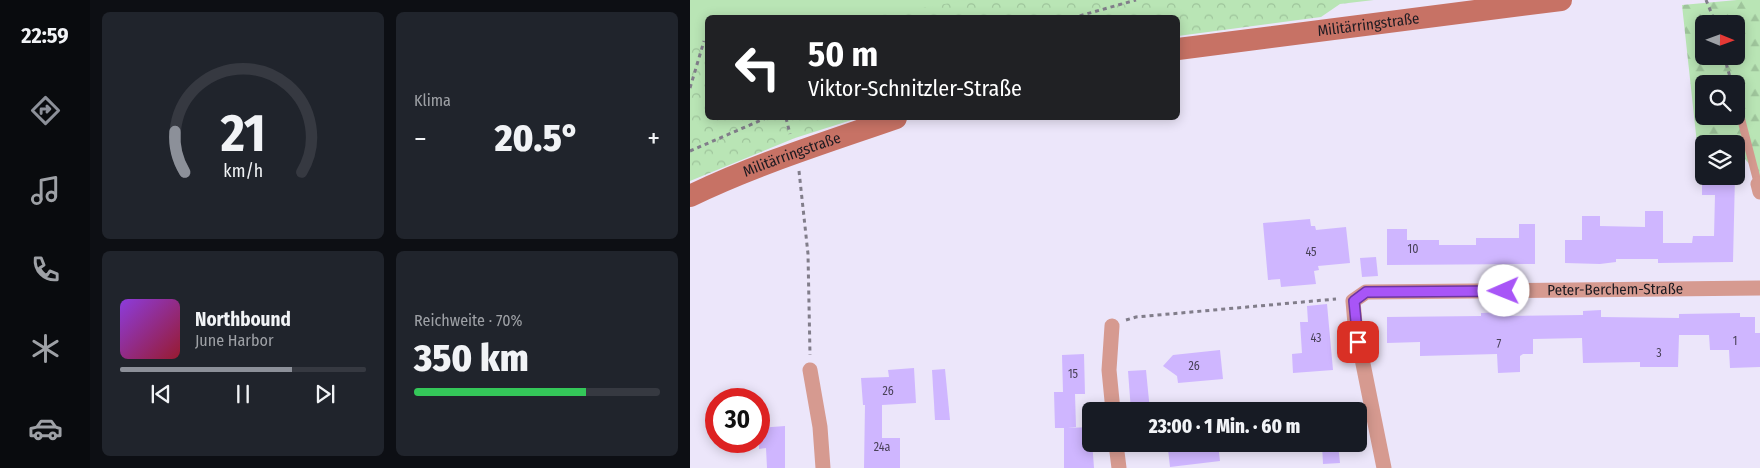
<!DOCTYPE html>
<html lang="de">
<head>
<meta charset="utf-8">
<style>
	body { margin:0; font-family:"Fira Sans Condensed",sans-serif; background:#20242c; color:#f1f3f6; height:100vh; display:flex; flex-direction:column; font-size:19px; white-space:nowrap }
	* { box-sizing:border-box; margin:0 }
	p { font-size:16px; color:#9ea1a6 }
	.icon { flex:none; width:28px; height:28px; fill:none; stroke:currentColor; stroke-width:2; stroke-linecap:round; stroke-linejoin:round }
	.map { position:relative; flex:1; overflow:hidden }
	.side { display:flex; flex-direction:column; gap:12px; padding:12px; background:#0d0f14; width:600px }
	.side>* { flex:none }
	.top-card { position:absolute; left:15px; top:15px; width:475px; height:105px; border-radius:8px; box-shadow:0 2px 12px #0003; background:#202124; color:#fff; overflow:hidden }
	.needle { width:32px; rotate:91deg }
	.buttons { position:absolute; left:1005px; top:15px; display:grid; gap:10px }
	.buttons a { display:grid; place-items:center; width:50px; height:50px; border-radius:8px; background:#171b24; box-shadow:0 2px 12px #0003; font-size:25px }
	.speed { position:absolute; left:15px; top:388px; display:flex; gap:10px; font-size:25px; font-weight:700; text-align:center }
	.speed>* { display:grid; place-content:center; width:65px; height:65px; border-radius:50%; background:#171b24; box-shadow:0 2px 12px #0003; line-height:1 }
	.speed .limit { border:8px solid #d22; background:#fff; color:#111 }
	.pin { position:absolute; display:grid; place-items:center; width:42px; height:42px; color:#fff; margin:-21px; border-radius:10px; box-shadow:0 2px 8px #0006 }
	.me { position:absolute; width:55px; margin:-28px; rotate:269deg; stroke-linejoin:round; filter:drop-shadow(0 0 4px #0008) }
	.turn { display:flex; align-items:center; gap:18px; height:105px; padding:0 20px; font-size:22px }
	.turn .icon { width:65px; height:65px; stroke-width:2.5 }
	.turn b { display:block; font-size:35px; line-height:42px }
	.big { font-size:38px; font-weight:800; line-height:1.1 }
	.side .tile { flex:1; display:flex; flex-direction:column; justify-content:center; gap:8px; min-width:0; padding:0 18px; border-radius:8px; background:#20242c }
	.side .dial { align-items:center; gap:0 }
	.dial svg { height:130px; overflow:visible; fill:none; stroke:#363941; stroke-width:7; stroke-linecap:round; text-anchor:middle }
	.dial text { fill:#f1f3f6; stroke:none }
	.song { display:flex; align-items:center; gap:15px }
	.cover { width:60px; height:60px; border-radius:8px; background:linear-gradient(135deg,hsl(270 70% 55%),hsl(350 70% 35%)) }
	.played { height:5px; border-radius:2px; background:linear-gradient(90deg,#8c9099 70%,#363941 70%) }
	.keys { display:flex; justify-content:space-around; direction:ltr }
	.heat { display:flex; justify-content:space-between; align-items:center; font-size:28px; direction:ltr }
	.charge { height:8px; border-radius:4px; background:linear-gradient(90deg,#34c759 70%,#363941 0) }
	.side .tiles { flex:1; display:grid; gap:12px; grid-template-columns:repeat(2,1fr) }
	.trip { position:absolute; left:392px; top:402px; width:285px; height:50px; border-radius:8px; background:#171b24; box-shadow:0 2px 12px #0003; font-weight:800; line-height:50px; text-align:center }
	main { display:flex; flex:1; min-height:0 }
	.tab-bar { display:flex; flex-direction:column; width:90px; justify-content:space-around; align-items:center; background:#090b0e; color:#9ea1a6 }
	.tab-bar .icon { width:35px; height:35px }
	.tab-bar .current { color:#8c9099 }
	.tab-bar b { font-size:22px; color:#f1f3f6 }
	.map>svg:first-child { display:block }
	.forest { fill:url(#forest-firs); fill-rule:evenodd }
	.park { fill:url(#park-crowns) }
	.pitch { fill:#b9e5b5 }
	.building { fill:#cfb6ff }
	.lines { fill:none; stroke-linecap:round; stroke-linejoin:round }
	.path { stroke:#817d8a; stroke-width:3; stroke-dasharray:4 4; stroke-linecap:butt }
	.lane { stroke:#d69a90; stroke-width:8 }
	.street { stroke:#d69a90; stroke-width:15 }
	.secondary { stroke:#c77265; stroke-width:22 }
	.route-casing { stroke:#6d37a1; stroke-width:12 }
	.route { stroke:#a855f7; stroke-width:9 }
	.labels { text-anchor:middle; stroke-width:5; stroke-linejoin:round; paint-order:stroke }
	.number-label { font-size:12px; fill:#494158 }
	.street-label { font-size:15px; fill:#1c1a21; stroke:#ece6fa }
</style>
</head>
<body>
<main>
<nav class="tab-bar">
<b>22:59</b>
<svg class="icon current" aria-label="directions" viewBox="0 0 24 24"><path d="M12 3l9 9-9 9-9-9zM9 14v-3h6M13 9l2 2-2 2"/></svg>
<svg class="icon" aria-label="music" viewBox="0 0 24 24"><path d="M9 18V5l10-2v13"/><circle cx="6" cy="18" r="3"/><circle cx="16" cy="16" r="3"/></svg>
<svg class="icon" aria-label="phone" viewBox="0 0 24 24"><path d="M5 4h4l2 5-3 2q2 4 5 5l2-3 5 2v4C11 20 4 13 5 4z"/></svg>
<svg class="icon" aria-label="climate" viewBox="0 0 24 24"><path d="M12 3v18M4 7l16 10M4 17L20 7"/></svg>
<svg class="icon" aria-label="car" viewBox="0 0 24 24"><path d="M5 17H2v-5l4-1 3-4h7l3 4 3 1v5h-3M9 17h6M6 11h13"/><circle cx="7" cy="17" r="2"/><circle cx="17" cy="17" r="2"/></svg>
</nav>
<section class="side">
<div class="tiles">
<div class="tile dial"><svg viewBox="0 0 100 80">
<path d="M14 69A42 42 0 1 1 86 69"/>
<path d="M14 69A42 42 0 0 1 8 44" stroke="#8c9099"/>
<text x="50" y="56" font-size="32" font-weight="700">21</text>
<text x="50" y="72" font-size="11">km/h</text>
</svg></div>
<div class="tile"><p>Klima</p>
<div class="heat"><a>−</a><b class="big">20.5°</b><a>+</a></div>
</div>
<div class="tile">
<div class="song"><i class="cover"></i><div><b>Northbound</b><p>June Harbor</p></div></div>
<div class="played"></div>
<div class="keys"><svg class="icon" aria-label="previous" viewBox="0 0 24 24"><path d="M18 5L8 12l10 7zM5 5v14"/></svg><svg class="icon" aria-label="pause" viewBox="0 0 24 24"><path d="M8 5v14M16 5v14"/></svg><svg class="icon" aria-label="next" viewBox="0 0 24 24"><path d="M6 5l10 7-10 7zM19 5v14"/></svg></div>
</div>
<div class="tile"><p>Reichweite · 70%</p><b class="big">350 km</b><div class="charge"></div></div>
</div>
</section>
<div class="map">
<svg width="1070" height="468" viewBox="0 0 1070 468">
	<defs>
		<pattern id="forest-firs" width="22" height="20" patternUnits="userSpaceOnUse" patternTransform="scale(1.25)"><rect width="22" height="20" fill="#b9e5b5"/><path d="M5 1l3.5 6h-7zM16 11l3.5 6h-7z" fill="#9ec49b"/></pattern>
		<pattern id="park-crowns" width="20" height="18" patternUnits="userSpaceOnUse" patternTransform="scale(1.25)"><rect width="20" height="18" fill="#b9e5b5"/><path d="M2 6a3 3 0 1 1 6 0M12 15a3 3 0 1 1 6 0" fill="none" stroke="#9ec49b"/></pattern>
	</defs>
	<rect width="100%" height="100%" fill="#ece6fa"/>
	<path class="forest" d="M1047 0H1070V176L1054 158 1046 159V144H1014V162H1009L992 5ZM1014 24H1046V56H1014ZM1014 84H1046V116H1014Z"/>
	<polygon class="park" points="0,0 684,0 650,4 631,17 488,36 488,18 18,18 18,118 168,118 105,138 0,181"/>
	<polygon class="pitch" points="0,0 277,0 181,17 18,18 17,41 0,36"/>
	<g class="building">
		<polygon points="1012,176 1045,176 1043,262 968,263 968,259 926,259 926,262 910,264 875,263 875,240 892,240 892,216 910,216 910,226 955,227 955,211 973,211 973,243 1002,243 1003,236 1024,236 1025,195 1012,195"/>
		<polygon points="620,219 621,226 625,226 626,230 656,227 660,263 628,266 629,270 624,271 626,284 591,287 590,279 578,280 573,223"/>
		<polygon points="829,224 845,224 845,264 697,265 697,229 717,229 717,240 749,240 749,245 786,245 786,238 829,238"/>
		<polygon points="686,257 688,276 672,277 670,258"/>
		<polygon points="637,304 643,370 603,373 602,354 612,353 610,322 618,322 617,306"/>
		<polygon points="911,310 911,317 989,318 989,314 1050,313 1050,317 1065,317 1065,333 1070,333 1070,367 1040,368 1039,350 1020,350 1019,335 989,335 988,367 950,367 950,362 893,363 892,338 843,339 843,354 833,354 830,356 830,372 808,373 807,354 730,356 730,342 697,343 697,317 791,316 791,313 815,312 815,316 893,315 893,311"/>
		<polygon points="530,350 533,379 488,383 487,376 473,366 483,355"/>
		<polygon points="394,354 395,394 385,394 386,427 378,428 401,427 404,468 374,468 374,428 365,428 364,392 373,392 372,355"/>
		<polygon points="224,368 226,403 192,405 192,438 210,438 210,468 174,468 175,405 173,405 171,378 199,377 198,370"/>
		<polygon points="255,369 260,420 245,420 242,370"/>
		<polygon points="456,370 460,411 441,411 438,371"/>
		<polygon points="95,426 95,468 77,468 76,448 69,449 69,428"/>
		<polygon points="492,444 528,444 530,461 480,467 478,449 493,447"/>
		<polygon points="632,444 648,444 650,463 633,464"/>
	</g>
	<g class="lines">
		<g class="path">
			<polyline points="1016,0 1026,24"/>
			<polyline points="382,18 446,0"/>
			<polyline points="1034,56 1042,84"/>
			<polyline points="0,88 14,41"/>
			<polyline points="96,118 100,134"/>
			<polyline points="0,151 76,118"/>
			<polyline points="109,171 118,254 120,355"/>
			<polyline points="436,320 446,317 646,299"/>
		</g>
		<polyline class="lane" points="1049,111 1068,184"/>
		<g class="street">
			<polyline points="1068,184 1070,192"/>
			<polyline points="422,326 419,370 423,411"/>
			<polyline points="120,370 130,427 133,468"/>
			<polyline points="426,444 429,468"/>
			<path id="s1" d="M694 468 665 324 663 301 676 292 1070 288"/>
		</g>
		<g class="secondary">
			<path id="s2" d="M488 49 871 0"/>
			<path id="s3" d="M0 196C66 164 137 142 206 118"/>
		</g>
	</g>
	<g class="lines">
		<defs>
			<polyline id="route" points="668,342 664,301 676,292 814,291"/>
		</defs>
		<use href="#route" class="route-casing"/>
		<use href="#route" class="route"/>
	</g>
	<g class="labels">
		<g class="number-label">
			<text x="723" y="253">10</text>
			<text x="621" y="256">45</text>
			<text x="626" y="342">43</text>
			<text x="1045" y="345">1</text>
			<text x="809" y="348">7</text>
			<text x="969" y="357">3</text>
			<text x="504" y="370">26</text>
			<text x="383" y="378">15</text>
			<text x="198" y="395">26</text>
			<text x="192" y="451">24a</text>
		</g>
		<g class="street-label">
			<text dy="5" stroke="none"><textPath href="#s2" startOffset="192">Militärringstraße</textPath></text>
			<text dy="5" stroke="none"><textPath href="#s3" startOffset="110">Militärringstraße</textPath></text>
			<text dy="5" stroke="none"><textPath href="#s1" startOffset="435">Peter-Berchem-Straße</textPath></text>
		</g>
	</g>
</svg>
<div class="buttons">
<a><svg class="needle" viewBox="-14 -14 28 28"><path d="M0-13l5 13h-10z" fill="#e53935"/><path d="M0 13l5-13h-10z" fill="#9ea1a6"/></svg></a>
<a><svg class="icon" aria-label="search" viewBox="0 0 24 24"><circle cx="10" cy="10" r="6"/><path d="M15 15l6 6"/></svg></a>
<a><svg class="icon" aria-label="layers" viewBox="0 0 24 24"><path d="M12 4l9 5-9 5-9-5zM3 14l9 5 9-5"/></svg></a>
</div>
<div class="speed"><div class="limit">30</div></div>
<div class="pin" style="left:668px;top:342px;background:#d93025"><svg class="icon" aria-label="arrive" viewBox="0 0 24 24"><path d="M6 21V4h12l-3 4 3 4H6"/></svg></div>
<svg class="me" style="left:814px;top:291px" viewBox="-20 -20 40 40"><circle r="19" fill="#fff"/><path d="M0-13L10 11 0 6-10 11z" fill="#a855f7"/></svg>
<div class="trip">23:00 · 1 Min. · 60 m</div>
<div class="top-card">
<div class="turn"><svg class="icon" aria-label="left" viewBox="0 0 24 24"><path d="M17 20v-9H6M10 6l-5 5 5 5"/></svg><div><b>50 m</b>Viktor-Schnitzler-Straße</div></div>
</div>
</div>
</main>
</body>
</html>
